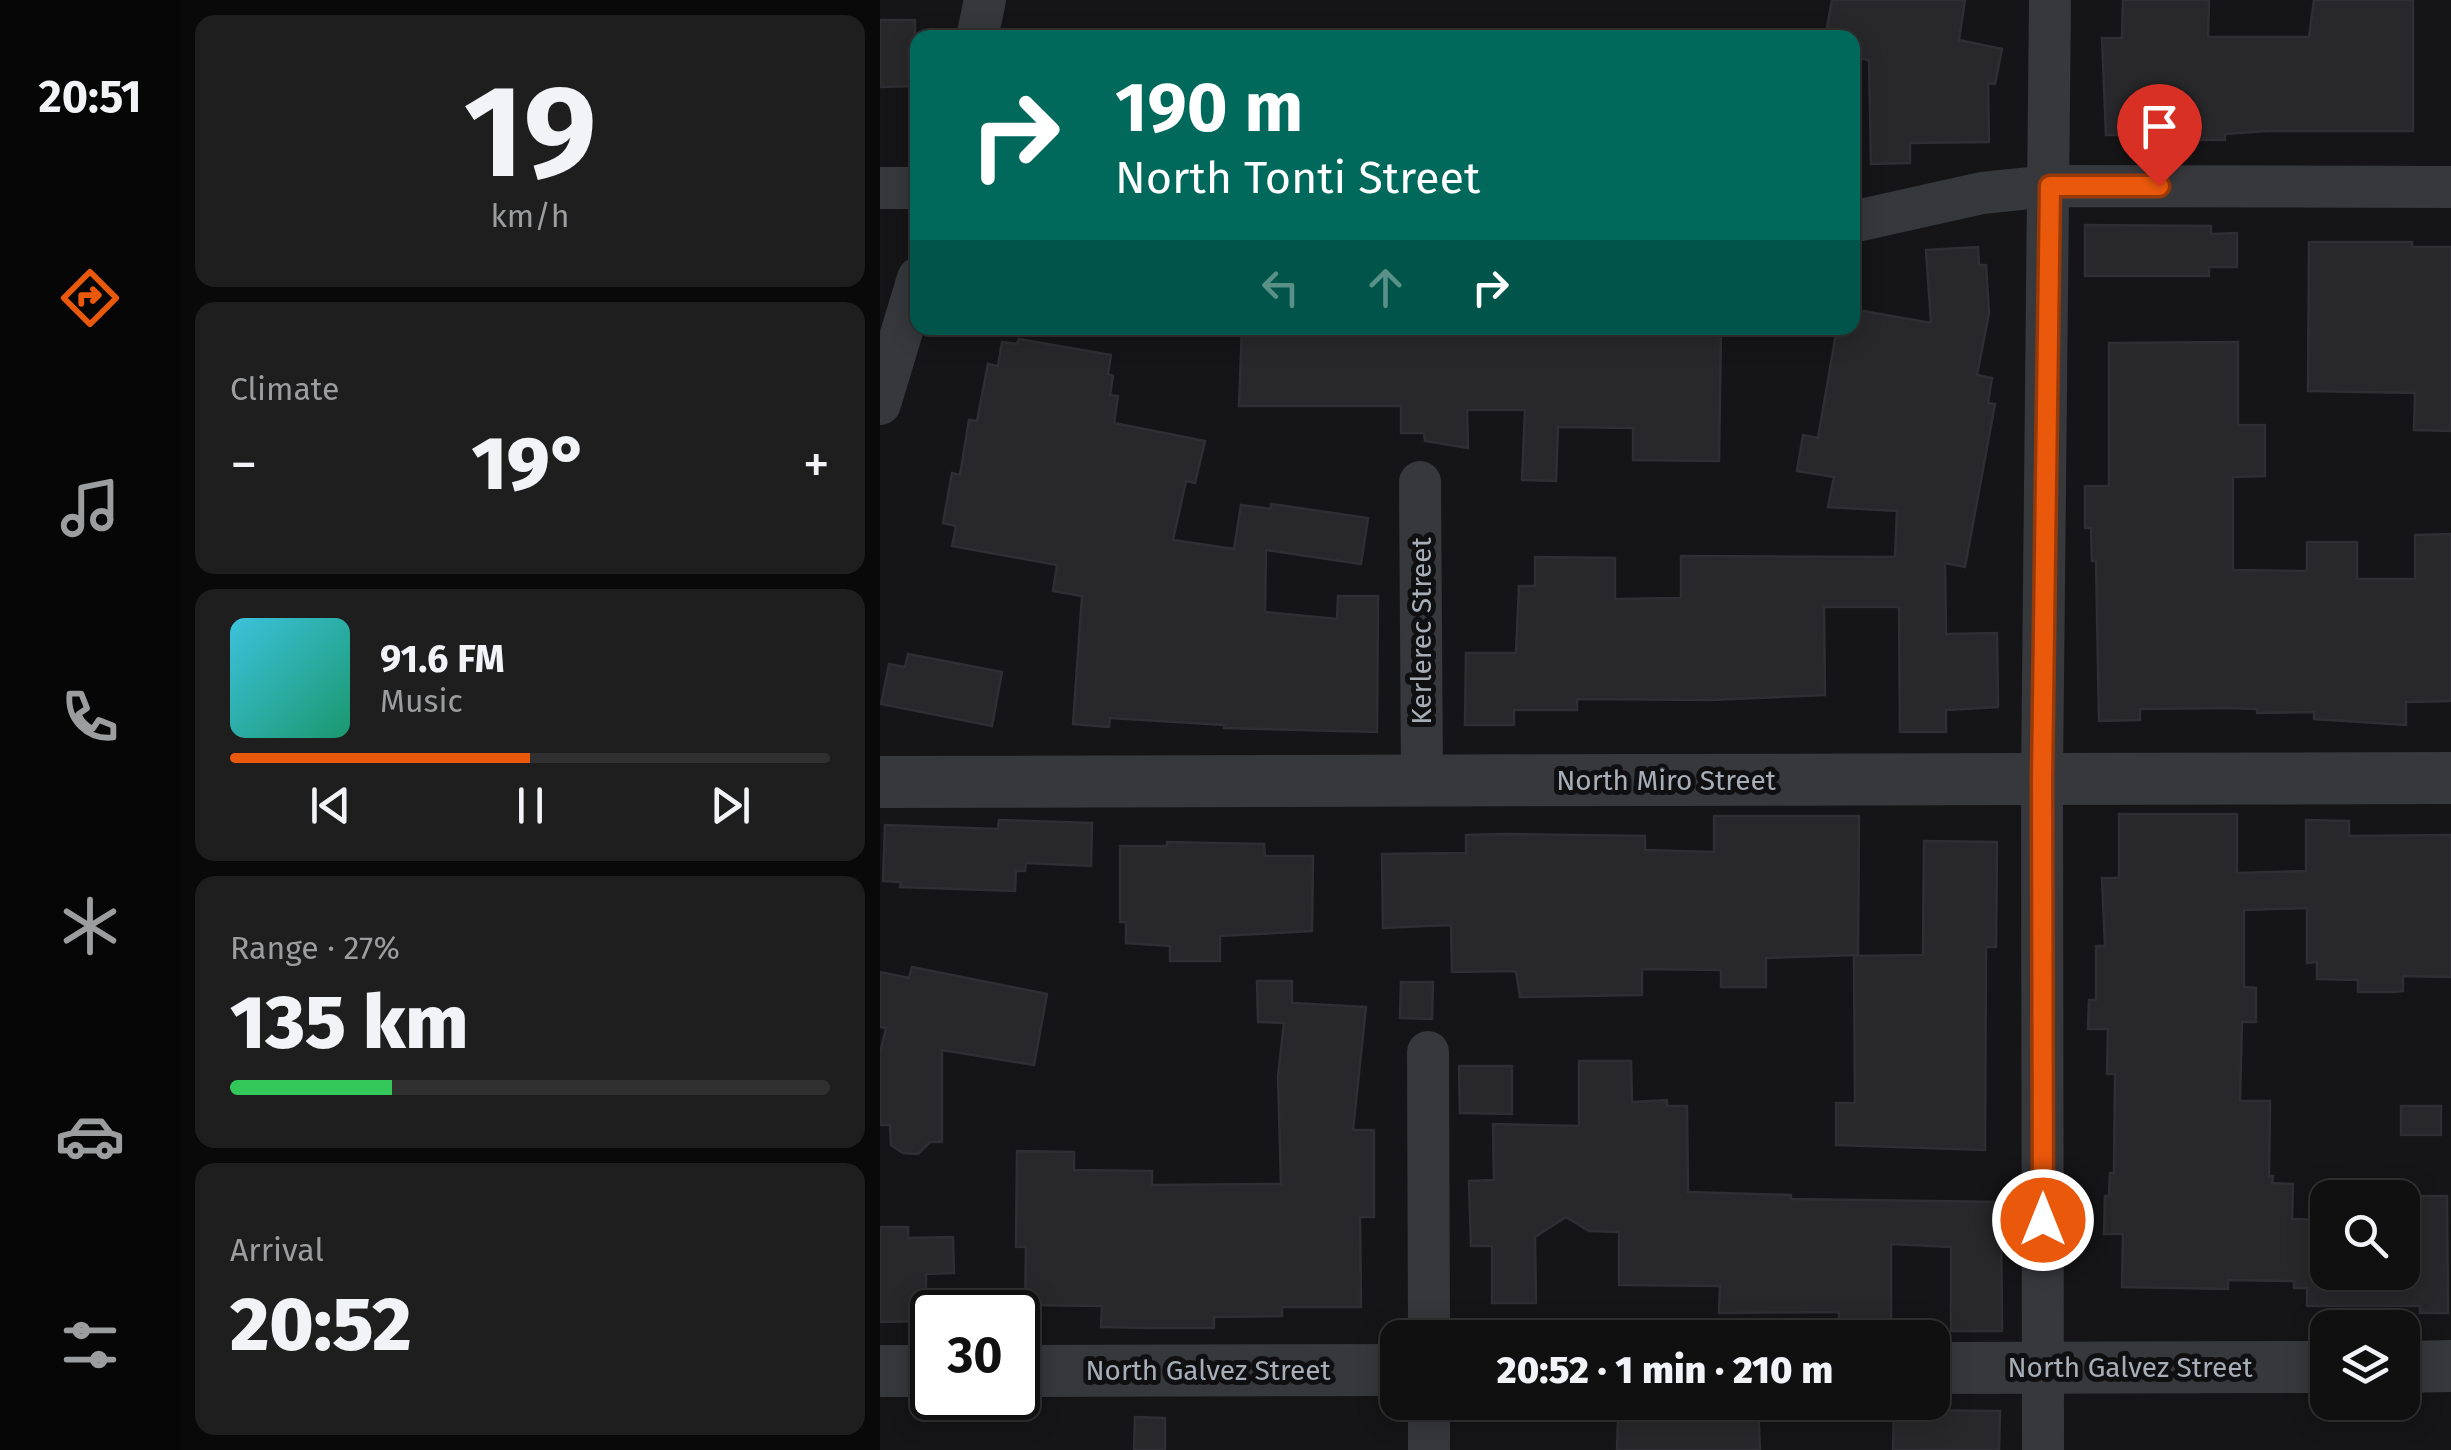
<!DOCTYPE html>
<html lang="en">
<head>
<meta charset="utf-8">
<style>
	body { margin:0; font-family:"Fira Sans",sans-serif; background:#1e1e1f; color:#f1f3f6; height:100vh; display:flex; flex-direction:column; font-size:38px; white-space:nowrap }
	* { box-sizing:border-box; margin:0 }
	p { font-size:32px; color:#9c9d9f }
	.icon { flex:none; width:55px; height:55px; fill:none; stroke:currentColor; stroke-width:2; stroke-linecap:round; stroke-linejoin:round }
	.map { position:relative; flex:1; overflow:hidden }
	.sheet { display:flex; flex-direction:column; gap:15px; padding:15px; background:#090909; width:700px }
	.sheet>* { flex:none }
	.hud { position:absolute; left:30px; top:30px; width:950px; height:305px; border-radius:20px; box-shadow:0 5px 25px #0003,0 0 0 2px #303031; background:#00695c; color:#fff; overflow:hidden }
	.controls { position:absolute; left:1430px; top:1180px; display:grid; gap:20px }
	.controls a { display:grid; place-items:center; width:110px; height:110px; border-radius:20px; background:#101011; box-shadow:0 5px 25px #0003,0 0 0 2px #303031; font-size:50px }
	.speed { position:absolute; left:30px; top:1290px; display:flex; gap:20px; font-size:50px; font-weight:700; text-align:center }
	.speed>* { display:grid; place-content:center; width:130px; height:130px; border-radius:50%; background:#101011; box-shadow:0 5px 25px #0003,0 0 0 2px #303031; line-height:1 }
	.speed .limit { border:5px solid #111; border-radius:15px; background:#fff; color:#111 }
	.pin { position:absolute; display:grid; place-items:center; width:85px; height:85px; color:#fff; margin:-102px -42px; border-radius:50% 50% 50% 0; rotate:-45deg; box-shadow:0 0 10px #0007 }
	.pin .icon { rotate:45deg }
	.me { position:absolute; width:110px; margin:-55px; rotate:0deg; stroke-linejoin:round; filter:drop-shadow(0 0 8px #0008) }
	.turn { display:flex; align-items:center; gap:35px; height:210px; padding:0 40px; font-size:45px }
	.turn .icon { width:130px; height:130px; stroke-width:2.5 }
	.turn b { display:block; font-size:70px; line-height:85px }
	.lanes { display:flex; align-items:center; height:95px; padding:0 40px; background:#0003; justify-content:center; gap:50px; direction:ltr }
	.lanes .off { opacity:.35 }
	.big { font-size:75px; font-weight:800; line-height:1.1 }
	.sheet .tile { flex:1; display:flex; flex-direction:column; justify-content:center; gap:15px; min-width:0; padding:0 35px; border-radius:20px; background:#1e1e1f }
	.sheet .dial { align-items:center; gap:0 }
	.dial b { font-size:130px; line-height:1 }
	.song { display:flex; align-items:center; gap:30px }
	.cover { width:120px; height:120px; border-radius:15px; background:linear-gradient(135deg,hsl(190 70% 55%),hsl(160 70% 35%)) }
	.played { height:10px; border-radius:5px; background:linear-gradient(90deg,#ea580c 50%,#303031 50%) }
	.keys { display:flex; justify-content:space-around; direction:ltr }
	.heat { display:flex; justify-content:space-between; align-items:center; font-size:55px; direction:ltr }
	.charge { height:15px; border-radius:8px; background:linear-gradient(90deg,#34c759 27%,#303031 0) }
	.trip { position:absolute; left:500px; top:1320px; width:570px; height:100px; border-radius:20px; background:#101011; box-shadow:0 5px 25px #0003,0 0 0 2px #303031; font-weight:800; line-height:100px; text-align:center }
	main { display:flex; flex:1; min-height:0 }
	.tabs { display:flex; flex-direction:column; width:180px; justify-content:space-around; align-items:center; background:#060607; color:#9c9d9f }
	.tabs .icon { width:70px; height:70px }
	.tabs .on { color:#ea580c }
	.tabs b { font-size:45px; color:#f1f3f6 }
	.map>svg:first-child { display:block }
	.building { fill:#28282b; stroke:#2f2f33; stroke-width:2.5 }
	.lines { fill:none; stroke-linecap:round; stroke-linejoin:round }
	.minor { stroke:#36383c; stroke-width:42 }
	.tertiary { stroke:#36383c; stroke-width:52 }
	.route-casing { stroke:#983908; stroke-width:25 }
	.route { stroke:#ea580c; stroke-width:18 }
	.labels { text-anchor:middle; stroke-width:10; stroke-linejoin:round; paint-order:stroke }
	.street-label { font-size:28px; fill:#a7aeb7; stroke:#101012 }
</style>
</head>
<body>
<main>
<nav class="tabs">
<b>20:51</b>
<svg class="icon on" aria-label="directions" viewBox="0 0 24 24"><path d="M12 3l9 9-9 9-9-9zM9 14v-3h6M13 9l2 2-2 2"/></svg>
<svg class="icon" aria-label="music" viewBox="0 0 24 24"><path d="M9 18V5l10-2v13"/><circle cx="6" cy="18" r="3"/><circle cx="16" cy="16" r="3"/></svg>
<svg class="icon" aria-label="phone" viewBox="0 0 24 24"><path d="M5 4h4l2 5-3 2q2 4 5 5l2-3 5 2v4C11 20 4 13 5 4z"/></svg>
<svg class="icon" aria-label="climate" viewBox="0 0 24 24"><path d="M12 3v18M4 7l16 10M4 17L20 7"/></svg>
<svg class="icon" aria-label="car" viewBox="0 0 24 24"><path d="M5 17H2v-5l4-1 3-4h7l3 4 3 1v5h-3M9 17h6M6 11h13"/><circle cx="7" cy="17" r="2"/><circle cx="17" cy="17" r="2"/></svg>
<svg class="icon" aria-label="filters" viewBox="0 0 24 24"><path d="M4 7h16M4 17h16"/><circle cx="9" cy="7" r="2"/><circle cx="15" cy="17" r="2"/></svg>
</nav>
<section class="sheet">
<div class="tile dial"><b>19</b><p>km/h</p></div>
<div class="tile"><p>Climate</p>
<div class="heat"><a>−</a><b class="big">19°</b><a>+</a></div>
</div>
<div class="tile">
<div class="song"><i class="cover"></i><div><b>91.6 FM</b><p>Music</p></div></div>
<div class="played"></div>
<div class="keys"><svg class="icon" aria-label="previous" viewBox="0 0 24 24"><path d="M18 5L8 12l10 7zM5 5v14"/></svg><svg class="icon" aria-label="pause" viewBox="0 0 24 24"><path d="M8 5v14M16 5v14"/></svg><svg class="icon" aria-label="next" viewBox="0 0 24 24"><path d="M6 5l10 7-10 7zM19 5v14"/></svg></div>
</div>
<div class="tile"><p>Range · 27%</p><b class="big">135 km</b><div class="charge"></div></div>
<div class="tile"><p>Arrival</p><b class="big">20:52</b></div>
</section>
<div class="map">
<svg width="1571" height="1450" viewBox="0 0 1571 1450">
	<rect width="100%" height="100%" fill="#151517"/>
	<g class="building">
		<polygon points="952,0 1085,0 1079,40 1122,49 1115,84 1108,83 1109,142 1030,143 1030,163 991,164 989,60 972,57 972,38 945,38"/>
		<polygon points="1243,0 1329,0 1328,37 1429,37 1434,0 1533,0 1533,131 1387,131 1345,134 1345,140 1315,140 1315,135 1226,135 1222,38 1242,38"/>
		<polygon points="0,20 35,20 35,86 0,87"/>
		<polygon points="1205,225 1331,226 1331,234 1357,233 1357,267 1329,267 1329,276 1205,276"/>
		<polygon points="1429,242 1532,242 1532,247 1571,247 1571,431 1534,430 1535,393 1428,391"/>
		<polygon points="1098,247 1099,265 1106,265 1109,313 1097,375 1112,378 1108,403 1115,404 1085,567 1065,563 1066,634 1117,633 1118,707 1066,710 1066,732 1020,732 1019,607 944,607 945,695 831,700 697,699 697,710 634,710 634,725 585,725 586,653 636,653 639,586 655,586 655,557 735,558 735,599 801,598 801,556 1015,557 1017,511 948,507 954,477 917,471 923,435 938,438 957,328 972,328 972,309 1051,323 1046,250"/>
		<polygon points="362,328 841,328 839,461 753,460 753,428 678,427 676,481 642,480 645,410 587,410 588,448 545,441 544,433 521,433 521,406 359,406"/>
		<polygon points="139,339 231,355 228,374 233,376 230,395 238,396 234,423 325,441 315,483 306,481 293,540 354,549 361,505 391,509 391,504 488,518 481,564 386,550 385,612 457,619 458,596 498,596 497,732 344,728 344,725 230,718 229,727 193,724 202,596 173,591 177,565 72,546 76,526 63,523 72,473 80,475 89,420 97,421 108,364 118,366 122,342 137,344"/>
		<polygon points="1358,342 1358,425 1385,425 1385,476 1353,477 1353,570 1427,571 1427,542 1477,542 1477,579 1535,579 1535,535 1571,534 1571,701 1526,702 1526,725 1434,719 1434,712 1377,713 1377,709 1349,708 1260,709 1260,720 1219,721 1216,561 1212,561 1211,528 1205,528 1205,486 1229,486 1229,343"/>
		<polygon points="28,654 122,672 112,726 1,704 9,664 25,667"/>
		<polygon points="1239,814 1357,814 1357,873 1426,871 1426,820 1469,821 1469,836 1571,835 1571,977 1523,976 1523,991 1514,992 1478,992 1478,980 1437,979 1437,962 1427,963 1427,908 1364,910 1364,987 1376,988 1376,1022 1362,1022 1360,1101 1390,1101 1389,1176 1393,1176 1392,1183 1413,1184 1412,1219 1448,1220 1448,1272 1522,1272 1522,1196 1567,1196 1568,1313 1540,1313 1540,1306 1427,1306 1427,1288 1414,1288 1414,1281 1348,1280 1348,1289 1242,1287 1243,1234 1224,1234 1225,1196 1229,1196 1230,1173 1234,1173 1235,1074 1227,1074 1228,1029 1208,1029 1209,1000 1216,1000 1216,946 1225,946 1222,878 1239,878"/>
		<polygon points="834,816 979,816 978,955 886,958 886,987 841,987 841,970 762,969 762,995 640,997 636,971 572,972 571,925 503,928 502,854 586,853 586,835 626,834 765,836 765,850 834,852"/>
		<polygon points="119,820 212,823 211,866 146,863 145,871 136,871 135,891 20,887 21,882 3,881 5,825 118,829"/>
		<polygon points="1044,841 1117,842 1116,947 1106,947 1105,1150 956,1145 956,1103 975,1103 974,956 1043,955"/>
		<polygon points="287,842 384,844 385,856 433,856 432,931 340,936 340,961 290,961 290,946 246,943 246,922 240,922 240,846 287,846"/>
		<polygon points="32,967 167,994 154,1065 62,1050 62,1142 50,1142 38,1154 23,1153 11,1145 10,1125 0,1125 0,1053 6,1028 0,1027 0,972 29,978"/>
		<polygon points="377,981 412,981 412,1003 486,1007 473,1130 494,1130 494,1217 480,1217 481,1307 402,1307 402,1316 334,1317 334,1328 269,1328 221,1327 222,1306 145,1305 146,1247 136,1247 137,1151 194,1152 194,1170 272,1171 272,1185 401,1184 398,1076 404,1023 378,1022"/>
		<polygon points="521,982 553,982 552,1019 520,1018"/>
		<polygon points="699,1061 751,1061 752,1102 787,1100 787,1106 807,1106 808,1192 911,1195 911,1199 1121,1202 1122,1331 1071,1331 1071,1247 1011,1244 1011,1332 959,1332 959,1312 839,1313 840,1286 739,1285 739,1232 709,1231 686,1217 655,1237 656,1303 612,1303 612,1246 591,1246 589,1181 614,1180 613,1124 699,1126"/>
		<polygon points="579,1066 632,1066 632,1114 580,1113"/>
		<rect x="1521" y="1106" width="40" height="29"/>
		<polygon points="0,1227 28,1227 28,1238 73,1237 74,1273 46,1274 46,1321 0,1322"/>
		<polygon points="878,1403 880,1450 737,1450 738,1417 821,1418 820,1404"/>
		<polygon points="1014,1410 1120,1411 1119,1450 1013,1450"/>
		<polygon points="255,1417 285,1418 285,1450 254,1450"/>
	</g>
	<g class="lines">
		<g class="minor">
			<polyline points="97,38 105,0"/>
			<polyline points="0,188 38,188"/>
			<polyline points="972,222 1102,193 1170,186 1571,187"/>
			<polyline points="0,404 38,278"/>
			<polyline points="540,482 542,781"/>
			<polyline points="548,1052 549,1338"/>
			<polyline points="549,1402 549,1450"/>
			<polyline points="1163,1450 1162,779 1170,0"/>
		</g>
		<g class="tertiary">
			<polyline points="0,782 1571,778"/>
			<polyline points="1522,1367 1571,1366"/>
			<polyline points="1052,1368 1448,1367"/>
			<polyline points="0,1371 52,1371"/>
			<polyline points="138,1371 518,1370"/>
		</g>
	</g>
	<g class="lines">
		<defs>
			<polyline id="route" points="1163,1220 1162,778 1170,186 1279,186"/>
		</defs>
		<use href="#route" class="route-casing"/>
		<use href="#route" class="route"/>
	</g>
	<g class="labels">
		<g class="street-label">
			<text transform="translate(541 631) rotate(-90)" y="10">Kerlerec Street</text>
			<text x="786" y="790">North Miro Street</text>
			<text x="1250" y="1377">North Galvez Street</text>
			<text x="328" y="1380">North Galvez Street</text>
		</g>
	</g>
</svg>
<div class="controls">
<a><svg class="icon" aria-label="search" viewBox="0 0 24 24"><circle cx="10" cy="10" r="6"/><path d="M15 15l6 6"/></svg></a>
<a><svg class="icon" aria-label="layers" viewBox="0 0 24 24"><path d="M12 4l9 5-9 5-9-5zM3 14l9 5 9-5"/></svg></a>
</div>
<div class="speed"><div class="limit">30</div></div>
<div class="pin" style="left:1279px;top:186px;background:#d93025"><svg class="icon" aria-label="arrive" viewBox="0 0 24 24"><path d="M6 21V4h12l-3 4 3 4H6"/></svg></div>
<svg class="me" style="left:1163px;top:1220px" viewBox="-20 -20 40 40"><circle r="17" fill="#ea580c" stroke="#fff" stroke-width="3"/><path d="M0-11L8 9 0 5-8 9z" fill="#fff"/></svg>
<div class="trip">20:52 · 1 min · 210 m</div>
<div class="hud">
<div class="turn"><svg class="icon" aria-label="right" viewBox="0 0 24 24"><path d="M7 20v-9h11M14 6l5 5-5 5"/></svg><div><b>190 m</b>North Tonti Street</div></div>
<div class="lanes"><svg class="icon off" aria-label="left" viewBox="0 0 24 24"><path d="M17 20v-9H6M10 6l-5 5 5 5"/></svg><svg class="icon off" aria-label="ahead" viewBox="0 0 24 24"><path d="M12 20V5M6 11l6-6 6 6"/></svg><svg class="icon" aria-label="right" viewBox="0 0 24 24"><path d="M7 20v-9h11M14 6l5 5-5 5"/></svg></div>
</div>
</div>
</main>
</body>
</html>
